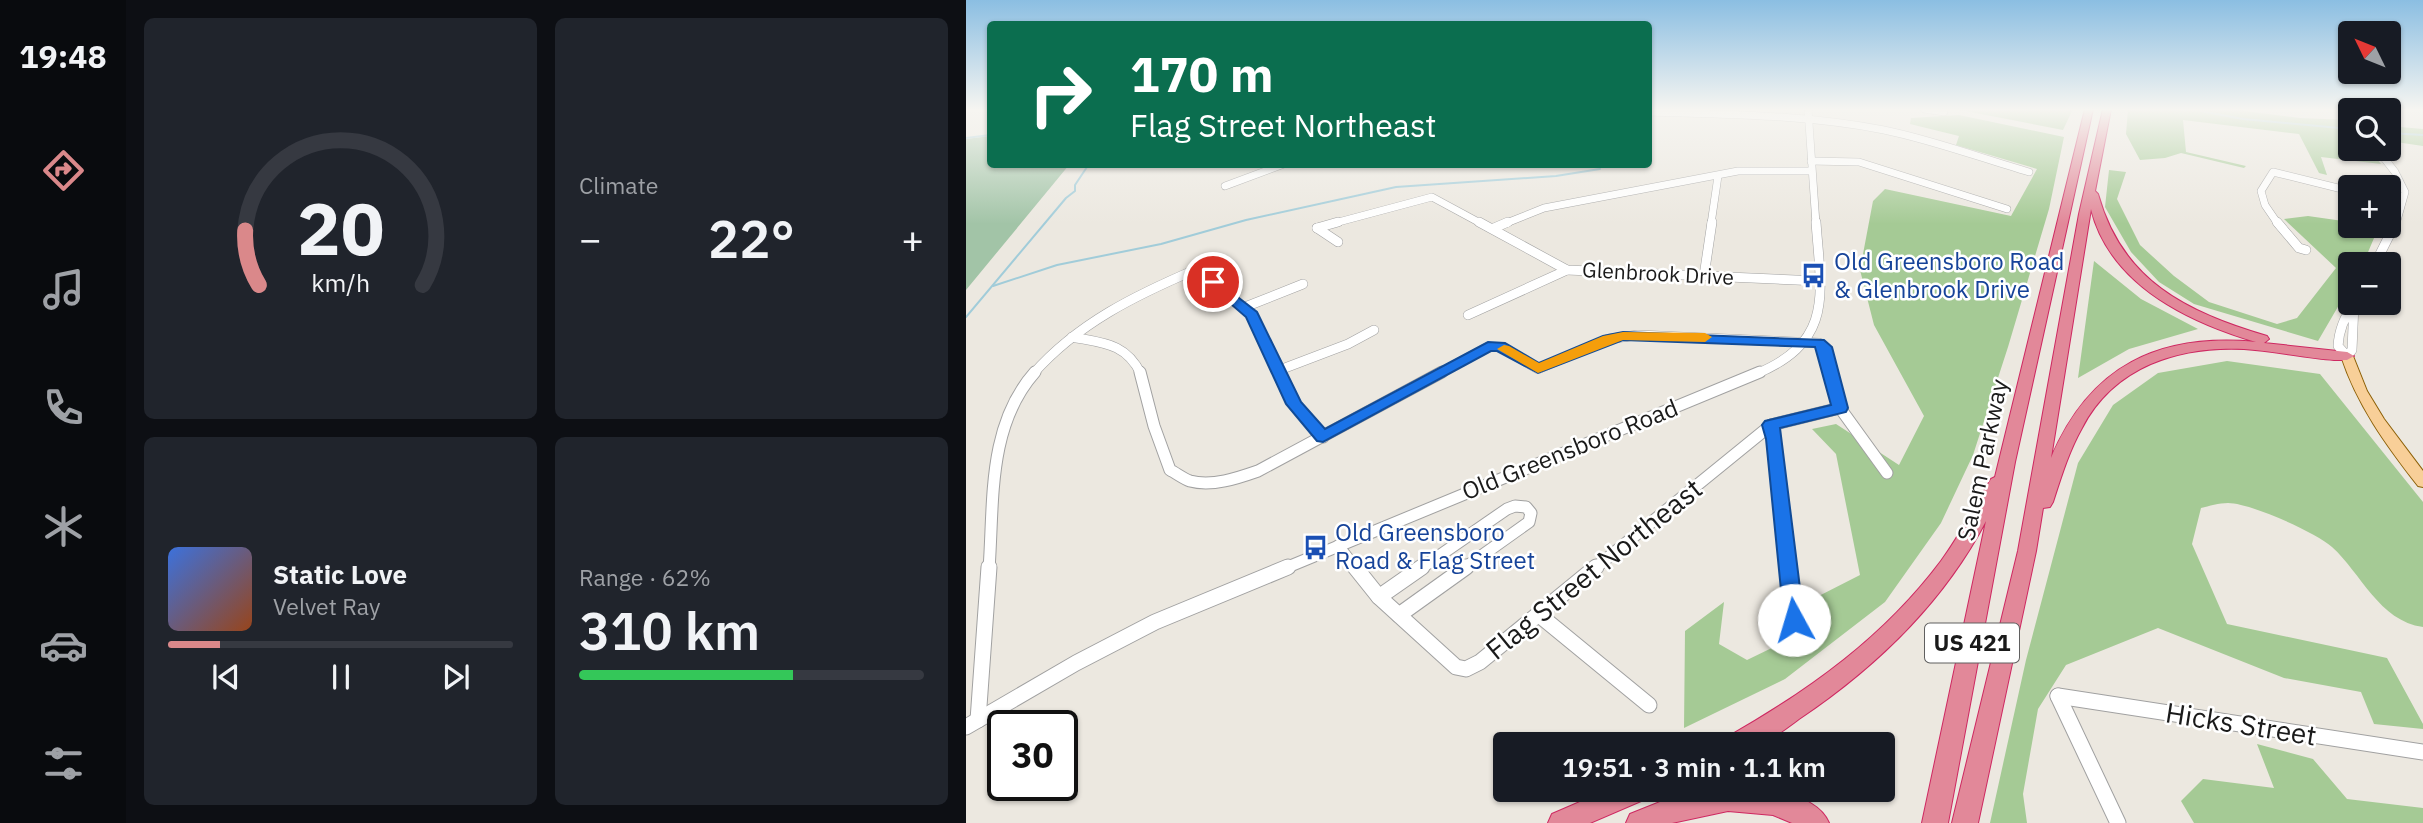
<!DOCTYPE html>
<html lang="en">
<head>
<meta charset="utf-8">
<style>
	body { margin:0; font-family:"IBM Plex Sans",sans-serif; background:#20242c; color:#f1f3f6; height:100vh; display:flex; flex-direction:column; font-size:26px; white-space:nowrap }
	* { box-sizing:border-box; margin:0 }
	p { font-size:23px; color:#9ea1a6 }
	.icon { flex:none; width:38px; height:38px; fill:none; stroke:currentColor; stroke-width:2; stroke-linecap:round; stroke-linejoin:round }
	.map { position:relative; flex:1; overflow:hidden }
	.sheet { display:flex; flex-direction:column; gap:18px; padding:18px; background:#0d0f14; width:840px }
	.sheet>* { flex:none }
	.banner { position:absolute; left:21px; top:21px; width:665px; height:147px; border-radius:7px; box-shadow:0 2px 5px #0004; background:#0b6e4f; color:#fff; overflow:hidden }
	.needle { width:46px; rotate:313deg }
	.tools { position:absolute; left:1372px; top:21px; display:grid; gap:14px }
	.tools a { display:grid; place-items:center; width:63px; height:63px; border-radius:7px; background:#171b24; box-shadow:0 2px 5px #0004; font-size:35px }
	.speed { position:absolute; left:21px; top:710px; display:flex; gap:14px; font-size:35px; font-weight:700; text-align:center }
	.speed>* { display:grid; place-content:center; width:91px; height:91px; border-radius:50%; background:#171b24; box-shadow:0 2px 5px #0004; line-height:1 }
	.speed .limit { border:4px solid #111; border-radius:10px; background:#fff; color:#111 }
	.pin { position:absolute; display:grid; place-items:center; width:60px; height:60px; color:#fff; margin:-30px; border:4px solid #fff; border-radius:50%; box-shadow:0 2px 7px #0007 }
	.me { position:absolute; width:77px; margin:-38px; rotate:354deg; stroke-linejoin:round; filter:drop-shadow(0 0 5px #0008) }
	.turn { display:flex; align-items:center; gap:24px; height:147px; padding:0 28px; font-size:32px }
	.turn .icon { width:91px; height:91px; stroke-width:2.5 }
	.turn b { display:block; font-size:49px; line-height:60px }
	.big { font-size:52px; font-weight:600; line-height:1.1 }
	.sheet .card { flex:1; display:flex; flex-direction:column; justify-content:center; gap:10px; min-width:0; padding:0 24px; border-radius:10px; background:#20242c }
	.sheet .dial { align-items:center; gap:0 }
	.dial svg { height:182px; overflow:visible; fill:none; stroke:#363941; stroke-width:7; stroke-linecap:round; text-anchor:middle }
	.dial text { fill:#f1f3f6; stroke:none }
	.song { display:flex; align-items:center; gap:21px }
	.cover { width:84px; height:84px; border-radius:10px; background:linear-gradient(135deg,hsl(220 70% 55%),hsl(20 70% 35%)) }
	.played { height:7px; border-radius:4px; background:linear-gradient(90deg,#da888a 15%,#363941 15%) }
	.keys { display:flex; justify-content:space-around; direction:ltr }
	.heat { display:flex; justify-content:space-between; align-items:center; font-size:38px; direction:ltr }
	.charge { height:10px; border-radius:5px; background:linear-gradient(90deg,#34c759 62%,#363941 0) }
	.sheet .tiles { flex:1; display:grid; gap:18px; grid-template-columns:repeat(2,1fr) }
	.trip { position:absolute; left:527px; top:732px; width:402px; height:70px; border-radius:7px; background:#171b24; box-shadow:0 2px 5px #0004; font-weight:600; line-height:70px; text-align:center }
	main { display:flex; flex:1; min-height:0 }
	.tabs { display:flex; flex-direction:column; width:126px; justify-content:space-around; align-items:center; background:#090b0e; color:#9ea1a6 }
	.tabs .icon { width:49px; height:49px }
	.tabs .on { color:#da888a }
	.tabs b { font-size:32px; color:#f1f3f6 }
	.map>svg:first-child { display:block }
	.forest { fill:#a5ca95 }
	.cemetery { fill:#a2c4a7 }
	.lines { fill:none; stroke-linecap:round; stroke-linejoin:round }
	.stream { stroke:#a1ccd9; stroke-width:2 }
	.minor-far3-casing { stroke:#a1a1a1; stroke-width:8 }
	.minor-far2-casing { stroke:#a1a1a1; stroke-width:10 }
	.minor-far1-casing { stroke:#a1a1a1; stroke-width:13 }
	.minor-casing { stroke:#a1a1a1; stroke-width:17 }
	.major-casing { stroke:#8c5f05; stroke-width:2 }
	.highway-casing { stroke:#ce2861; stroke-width:2 }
	.minor-far3 { stroke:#fff; stroke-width:7 }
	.minor-far2 { stroke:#fff; stroke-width:9 }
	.minor-far1 { stroke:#fff; stroke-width:11 }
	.minor { stroke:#fff; stroke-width:15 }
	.major { fill:#f8cf98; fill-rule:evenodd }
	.highway { fill:#e28899; fill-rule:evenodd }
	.route { fill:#1a73e8; stroke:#114b97; stroke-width:2 }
	.slow { fill:#f59e0b }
	.labels { text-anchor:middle; stroke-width:5; stroke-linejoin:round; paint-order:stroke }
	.far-street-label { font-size:21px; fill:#1a1a1a; stroke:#fff }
	.shield { fill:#fff; stroke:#5f5f5f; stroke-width:2 }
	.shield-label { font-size:23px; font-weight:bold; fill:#1a1a1a }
	.transit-label { font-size:24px; fill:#164399; stroke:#fff; text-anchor:start }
	.street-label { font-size:24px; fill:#1a1a1a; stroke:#fff }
	.near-street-label { font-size:28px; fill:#1a1a1a; stroke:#fff }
</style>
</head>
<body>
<main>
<nav class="tabs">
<b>19:48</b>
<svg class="icon on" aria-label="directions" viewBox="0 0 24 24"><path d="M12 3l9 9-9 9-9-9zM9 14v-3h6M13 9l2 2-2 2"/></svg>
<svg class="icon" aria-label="music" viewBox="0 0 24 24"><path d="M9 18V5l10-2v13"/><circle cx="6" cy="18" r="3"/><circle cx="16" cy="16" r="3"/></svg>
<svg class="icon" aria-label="phone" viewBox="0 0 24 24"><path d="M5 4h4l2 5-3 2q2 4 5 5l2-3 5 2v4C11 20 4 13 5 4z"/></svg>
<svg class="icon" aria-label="climate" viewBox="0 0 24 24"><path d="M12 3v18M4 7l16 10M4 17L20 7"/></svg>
<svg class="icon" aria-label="car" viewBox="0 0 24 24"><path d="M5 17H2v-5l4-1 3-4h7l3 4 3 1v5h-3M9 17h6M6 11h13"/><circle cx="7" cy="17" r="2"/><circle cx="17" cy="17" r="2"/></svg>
<svg class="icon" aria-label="filters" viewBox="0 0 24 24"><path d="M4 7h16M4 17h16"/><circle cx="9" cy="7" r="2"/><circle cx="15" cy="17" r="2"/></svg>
</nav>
<section class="sheet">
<div class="tiles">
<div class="card dial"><svg viewBox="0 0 100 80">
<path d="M14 69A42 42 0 1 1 86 69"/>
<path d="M14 69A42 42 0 0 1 8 45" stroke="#da888a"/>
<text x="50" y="56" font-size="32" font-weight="700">20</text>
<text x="50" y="72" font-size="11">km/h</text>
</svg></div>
<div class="card"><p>Climate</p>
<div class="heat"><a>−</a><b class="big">22°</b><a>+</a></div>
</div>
<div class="card">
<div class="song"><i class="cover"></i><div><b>Static Love</b><p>Velvet Ray</p></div></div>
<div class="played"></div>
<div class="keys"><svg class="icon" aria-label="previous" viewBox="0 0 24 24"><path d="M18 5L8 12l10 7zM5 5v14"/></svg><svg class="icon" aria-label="pause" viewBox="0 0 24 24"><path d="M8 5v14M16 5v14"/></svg><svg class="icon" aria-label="next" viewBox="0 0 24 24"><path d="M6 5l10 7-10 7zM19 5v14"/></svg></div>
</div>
<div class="card"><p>Range · 62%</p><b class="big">310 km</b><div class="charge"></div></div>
</div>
</section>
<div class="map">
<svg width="1457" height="823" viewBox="0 0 1457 823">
	<rect width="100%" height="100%" fill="#ece8e0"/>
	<g class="forest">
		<polygon points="989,109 1107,109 1097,130"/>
		<polygon points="1162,109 1262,109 1334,118 1383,120 1384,149 1403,149 1415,164 1355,157 1361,175 1353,173 1333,134 1217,120 1220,152 1280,166 1278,168 1215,153 1199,158 1174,160 1160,134"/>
		<polygon points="993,115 1098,137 1083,209 1042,347 1007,455 975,523 919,602 819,679 718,728 719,631 758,602 753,644 781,660 835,634 841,602 894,575 870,454 846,429 870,424 933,465 958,416 908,325 894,270 907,201 919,189 1045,216 1071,169 990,145 993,136 944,124 945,118"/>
		<polygon points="1423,126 1457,129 1457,146 1423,141"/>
		<polygon points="1143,170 1160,172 1151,199 1174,245 1208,276 1243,302 1311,324 1331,318 1370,268 1318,219 1342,216 1384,222 1384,226 1396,226 1411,231 1397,264 1384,264 1384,286 1352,341 1228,304 1193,282 1165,252 1139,207"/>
		<polygon points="1128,261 1175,299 1232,329 1163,349 1112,378"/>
		<path d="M1261 361 1354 374 1457 502V627C1413 621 1395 573 1366 547 1349 532 1284 503 1262 503 1253 503 1243 506 1235 508L1226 544 1261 624 1421 658 1457 724V729L1408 724 1395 692 1318 678 1192 628 1100 665 1072 709 1057 794 1061 823H1024L1060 660 1112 463 1147 405 1192 373Z"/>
		<polygon points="1291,744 1347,759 1381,799 1457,808 1457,823 1228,823 1215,801 1237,779 1308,788"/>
	</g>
	<polygon class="cemetery" points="24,136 24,164 103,165 0,290 0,139"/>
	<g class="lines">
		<g class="stream">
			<polyline points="1224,109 1277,119 1384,129"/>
			<polyline points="1423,133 1457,135"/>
			<polyline points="0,138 24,135"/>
			<polyline points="27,286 91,265 195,244 280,220 430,187 590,176 634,169"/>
			<polyline points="0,317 100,198 109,191 109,185 123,164"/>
		</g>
		<defs>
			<g id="minor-far3">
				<polyline points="842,109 850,224"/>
				<polyline points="958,109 978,112"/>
				<polyline points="1381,109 1384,113"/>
				<path d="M682 112C761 114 841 115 918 130 967 140 1015 158 1063 172"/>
				<polyline points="1411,149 1429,172 1439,192 1430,224"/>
				<polyline points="845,161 893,162 1041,209"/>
				<polyline points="259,186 318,164"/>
				<polyline points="365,224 466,197 516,224"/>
				<polyline points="538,224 578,208 772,171 845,171"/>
				<polyline points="745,224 752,176"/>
				<polyline points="1312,224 1299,205 1295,191 1307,172 1384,191"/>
			</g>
			<g id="minor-far2">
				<polyline points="513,222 601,270 853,281"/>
				<polyline points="1311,222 1333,248 1340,250"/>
				<polyline points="351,228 372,222"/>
				<polyline points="351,228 372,242"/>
				<polyline points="528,228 542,222"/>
				<polyline points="1409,264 1430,222"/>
				<polyline points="738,276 746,222"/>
				<path d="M1388 304 1386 350 1381 356 1372 346C1373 330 1378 317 1388 304Z"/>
				<polyline points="279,307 337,284"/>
				<polyline points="502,315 601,270"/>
				<path d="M106 337C137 343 160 343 175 374"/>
				<polyline points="311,371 382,344 408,330"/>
				<path d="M67 374C112 323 170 295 231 269L286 315 314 374"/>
				<polyline points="472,374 522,347 534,347 572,369 642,339 672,335 853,343 858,347 865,374"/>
				<path d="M790 374C869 341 855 293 850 222"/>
			</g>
			<g id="minor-far1">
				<path d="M174 372 188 426 204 470C210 473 218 479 224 481 246 487 272 478 292 471L476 372"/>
				<polyline points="313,372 328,404 357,437"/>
				<polyline points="865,372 874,408 921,473"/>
				<polyline points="805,425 822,569"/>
				<polyline points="372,546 390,569"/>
				<path d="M23 569C28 501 21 426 69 372"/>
				<polyline points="317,569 794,372"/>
				<polyline points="454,569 541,509 549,506 560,507 565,513 563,522 497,569"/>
				<polyline points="628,569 805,425 874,408"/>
			</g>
			<g id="minor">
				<polyline points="389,567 413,597 490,667 500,669 514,662 630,567"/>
				<polyline points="822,567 828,620"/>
				<polyline points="413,597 456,567"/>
				<polyline points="572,614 683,705"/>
				<polyline points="433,615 500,567"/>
				<polyline points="1092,696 1457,752"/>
				<polyline points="1092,696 1152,823"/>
				<polyline points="12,720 23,567"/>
				<polyline points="0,727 110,663 189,622 322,567"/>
			</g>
			<path id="major" d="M1381 352 1387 356 1401 391 1418 419 1457 471V487L1452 486C1420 445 1391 405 1375 356Z"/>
			<g id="highway">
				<path d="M1119 109H1127L1049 462 982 823H956L1020 521C977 603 909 668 833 719 822 727 805 741 792 744 782 746 770 744 759 744L763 736C844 690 918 637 975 561 994 535 1009 506 1025 479L1029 477Z"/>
				<path d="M1137 109H1145L1129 191 1132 194C1156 281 1220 312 1301 336L1303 339 1298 343 1381 352 1388 356 1381 360H1368C1338 358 1309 351 1278 349 1213 346 1148 366 1116 428 1103 451 1095 477 1087 502L1084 507 1077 508 1070 551 1012 823H986L1052 551 1113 214ZM1125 209C1144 285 1222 322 1290 342 1192 333 1124 366 1085 458Z"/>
				<polygon points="644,789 685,789 682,798 624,823 582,823 586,814"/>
				<path d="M739 789C772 789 847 785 863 823H826L807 815 762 811 706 823H660L664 814 694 802Z"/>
			</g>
		</defs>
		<use href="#minor-far3" class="minor-far3-casing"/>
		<use href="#minor-far2" class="minor-far2-casing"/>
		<use href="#minor-far1" class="minor-far1-casing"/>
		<use href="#minor" class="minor-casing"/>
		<use href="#major" class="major-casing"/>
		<use href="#highway" class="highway-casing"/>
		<use href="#minor-far3" class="minor-far3"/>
		<use href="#minor-far2" class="minor-far2"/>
		<use href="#minor-far1" class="minor-far1"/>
		<use href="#minor" class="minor"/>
		<use href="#major" class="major"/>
		<use href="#highway" class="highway"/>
	</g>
	<linearGradient id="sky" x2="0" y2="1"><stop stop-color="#8bbee2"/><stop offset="0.49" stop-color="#f6f5f1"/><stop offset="1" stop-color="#f6f5f1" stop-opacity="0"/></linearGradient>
	<rect width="1457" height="224" fill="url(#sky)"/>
	<polygon class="route" points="247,278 291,312 335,402 359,429 522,342 539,343 573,363 637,336 657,332 858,340 866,347 882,408 880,412 814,428 838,620 835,626 828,629 821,626 818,620 800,439 796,425 799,421 865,405 849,347 657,340 572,373 531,351 525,351 357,442 351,441 320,404 280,317 243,285 243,279"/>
	<polygon class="slow" points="657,332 739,333 746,337 739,342 657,340 572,373 531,349 538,345 543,346 573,363 637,336"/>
	<defs>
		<symbol id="bus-bare" viewBox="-9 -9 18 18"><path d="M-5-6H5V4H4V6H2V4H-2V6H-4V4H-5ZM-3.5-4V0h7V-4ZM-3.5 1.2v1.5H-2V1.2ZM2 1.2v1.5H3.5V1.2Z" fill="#1a4fb4" stroke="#fff" stroke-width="2.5" paint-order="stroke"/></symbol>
	</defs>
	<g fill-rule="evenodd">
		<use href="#bus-bare" x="830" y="258" width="35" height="35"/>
		<use href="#bus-bare" x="332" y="530" width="35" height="35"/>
	</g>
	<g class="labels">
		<g class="far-street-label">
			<text transform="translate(692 274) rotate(3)" y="7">Glenbrook Drive</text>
		</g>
		<rect class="shield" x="959" y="623.5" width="94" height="39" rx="5"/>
		<g class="shield-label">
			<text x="1006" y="651">US 421</text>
		</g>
		<g class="transit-label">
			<text x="868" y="270">Old Greensboro Road<tspan x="868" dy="28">&amp; Glenbrook Drive</tspan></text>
			<text x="369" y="541">Old Greensboro<tspan x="369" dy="28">Road &amp; Flag Street</tspan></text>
		</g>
		<g class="street-label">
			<text transform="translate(604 450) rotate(-22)" y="8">Old Greensboro Road</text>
			<text transform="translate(1017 460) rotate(-78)" y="8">Salem Parkway</text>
		</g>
		<g class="near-street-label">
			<text transform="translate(628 569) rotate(-39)" y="10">Flag Street Northeast</text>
			<text transform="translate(1275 724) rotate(9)" y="10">Hicks Street</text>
		</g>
	</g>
</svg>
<div class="tools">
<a><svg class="needle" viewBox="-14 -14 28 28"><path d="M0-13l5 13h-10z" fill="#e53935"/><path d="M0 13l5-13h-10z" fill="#9ea1a6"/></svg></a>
<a><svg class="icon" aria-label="search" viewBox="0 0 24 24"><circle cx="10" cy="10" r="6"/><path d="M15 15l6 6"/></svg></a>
<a>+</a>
<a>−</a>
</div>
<div class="speed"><div class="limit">30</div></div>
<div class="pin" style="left:247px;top:282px;background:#d93025"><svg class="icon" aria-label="arrive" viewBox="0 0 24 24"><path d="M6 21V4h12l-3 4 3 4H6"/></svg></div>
<svg class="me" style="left:828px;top:620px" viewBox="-20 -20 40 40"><circle r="19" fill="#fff"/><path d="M0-13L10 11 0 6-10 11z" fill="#1a73e8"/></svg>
<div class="trip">19:51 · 3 min · 1.1 km</div>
<div class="banner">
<div class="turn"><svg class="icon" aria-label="right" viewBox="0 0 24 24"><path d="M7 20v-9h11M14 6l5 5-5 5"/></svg><div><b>170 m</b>Flag Street Northeast</div></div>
</div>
</div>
</main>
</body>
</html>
